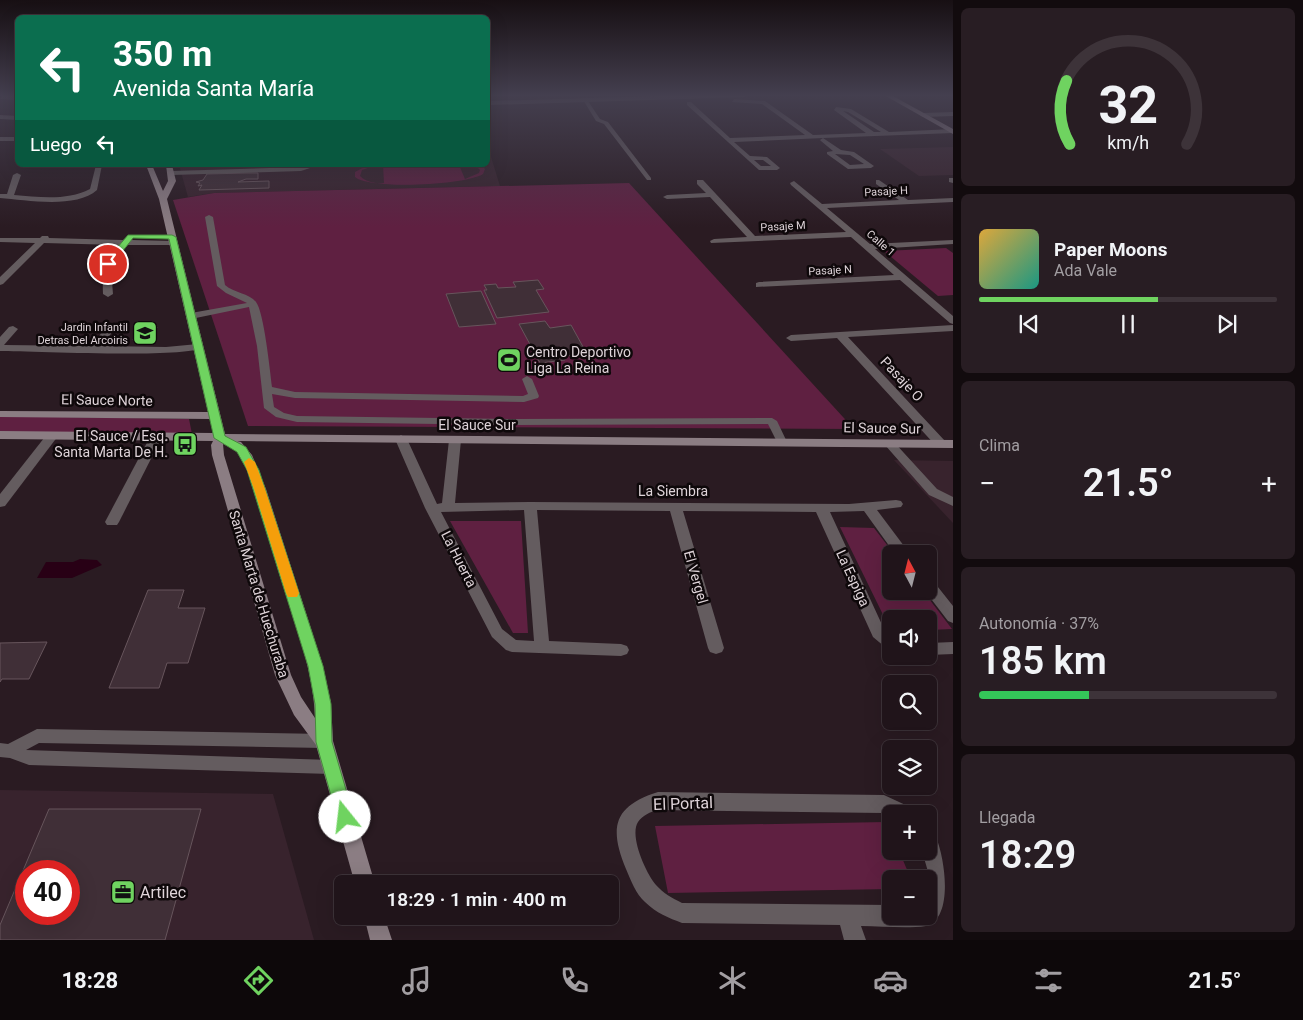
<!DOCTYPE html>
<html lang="es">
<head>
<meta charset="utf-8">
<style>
	body { margin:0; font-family:Roboto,sans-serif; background:#281d23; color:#f1f3f6; height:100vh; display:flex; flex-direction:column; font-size:19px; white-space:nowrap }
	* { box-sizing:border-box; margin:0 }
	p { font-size:16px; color:#a29ea2 }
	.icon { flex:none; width:28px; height:28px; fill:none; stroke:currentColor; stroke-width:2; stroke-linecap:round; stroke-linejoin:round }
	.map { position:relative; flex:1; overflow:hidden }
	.details { display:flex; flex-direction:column; gap:8px; padding:8px; background:#120b0e; width:350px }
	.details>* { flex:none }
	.top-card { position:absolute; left:15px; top:15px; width:475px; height:152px; border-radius:8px; box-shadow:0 5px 20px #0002,0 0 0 1px #3d3339; background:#0b6e4f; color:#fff; overflow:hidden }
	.needle { width:32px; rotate:353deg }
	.buttons { position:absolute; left:882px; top:545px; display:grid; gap:10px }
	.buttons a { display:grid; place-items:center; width:55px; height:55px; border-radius:8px; background:#20141a; box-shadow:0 5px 20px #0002,0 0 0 1px #3d3339; font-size:25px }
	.speed { position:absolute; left:15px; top:860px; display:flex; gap:10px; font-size:25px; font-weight:700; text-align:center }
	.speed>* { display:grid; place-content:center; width:65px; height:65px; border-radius:50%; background:#20141a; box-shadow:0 5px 20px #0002,0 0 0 1px #3d3339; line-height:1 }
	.speed .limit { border:8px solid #d22; background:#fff; color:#111 }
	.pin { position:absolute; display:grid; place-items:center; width:42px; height:42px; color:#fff; margin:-21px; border:2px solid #fff; border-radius:50%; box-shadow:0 1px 5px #0007 }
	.me { position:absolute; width:55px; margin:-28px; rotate:344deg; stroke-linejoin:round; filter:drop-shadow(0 0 4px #0008) }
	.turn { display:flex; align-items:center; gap:18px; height:105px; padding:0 15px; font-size:22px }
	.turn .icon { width:65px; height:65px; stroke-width:2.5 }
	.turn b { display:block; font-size:35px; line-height:42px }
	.then { display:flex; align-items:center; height:48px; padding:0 15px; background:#0003; gap:10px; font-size:19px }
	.big { font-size:38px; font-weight:600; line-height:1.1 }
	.details .card { flex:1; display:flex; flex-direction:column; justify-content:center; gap:8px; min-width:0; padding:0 18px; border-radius:8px; background:#281d23 }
	.details .dial { align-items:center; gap:0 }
	.dial svg { height:130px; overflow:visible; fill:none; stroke:#3d3339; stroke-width:7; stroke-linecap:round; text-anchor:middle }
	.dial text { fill:#f1f3f6; stroke:none }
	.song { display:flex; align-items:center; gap:15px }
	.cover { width:60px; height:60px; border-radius:8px; background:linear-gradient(135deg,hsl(40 70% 55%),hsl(170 70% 35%)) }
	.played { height:5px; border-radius:2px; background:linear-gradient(90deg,#6fd360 60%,#3d3339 60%) }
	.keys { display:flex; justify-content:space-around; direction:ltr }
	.heat { display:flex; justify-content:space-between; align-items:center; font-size:28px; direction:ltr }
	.charge { height:8px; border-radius:4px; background:linear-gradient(90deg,#34c759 37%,#3d3339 0) }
	.trip { position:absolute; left:334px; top:875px; width:285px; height:50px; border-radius:8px; background:#20141a; box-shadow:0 5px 20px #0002,0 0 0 1px #3d3339; font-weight:600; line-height:50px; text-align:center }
	.tab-bar { display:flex; height:80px; justify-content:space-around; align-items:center; background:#0d080a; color:#a29ea2 }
	.tab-bar .icon { width:35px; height:35px }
	.tab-bar .active { color:#6fd360 }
	.tab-bar b { font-size:22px; color:#f1f3f6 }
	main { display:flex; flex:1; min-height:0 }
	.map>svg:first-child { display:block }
	.built { fill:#38232d; fill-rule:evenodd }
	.green { fill:#5f2041 }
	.water { fill:#280015 }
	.building { fill:#402f37; stroke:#67555c; fill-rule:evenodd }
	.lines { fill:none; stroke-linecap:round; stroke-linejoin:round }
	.lane { fill:#645c5f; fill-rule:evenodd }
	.street { fill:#645c5f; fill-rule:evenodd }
	.secondary { fill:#8b7d83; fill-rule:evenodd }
	.route { fill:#6fd360; stroke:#48893e }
	.slow { fill:#f59e0b }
	.labels { text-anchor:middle; stroke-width:5; stroke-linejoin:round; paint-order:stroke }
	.far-street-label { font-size:11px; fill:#dfd4d9; stroke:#0e080a }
	.far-poi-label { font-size:11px; fill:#dfd4d9; stroke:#0e080a; text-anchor:end }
	.poi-label { font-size:14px; fill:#dfd4d9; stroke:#0e080a; text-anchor:start }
	.street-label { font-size:14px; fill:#dfd4d9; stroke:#0e080a }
	.near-street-label { font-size:16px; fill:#dfd4d9; stroke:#0e080a }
	.near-poi-label { font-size:16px; fill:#dfd4d9; stroke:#0e080a; text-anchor:start }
</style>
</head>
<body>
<main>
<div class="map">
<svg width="953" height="940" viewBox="0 0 953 940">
	<rect width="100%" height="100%" fill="#2a1b22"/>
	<g class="built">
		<polygon points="488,147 500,186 214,193 188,197 179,165 488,165"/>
		<polygon points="953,147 953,175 919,176 880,149"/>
		<polygon points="894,460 953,461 953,523"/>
		<path d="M0 790 273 794 314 940H0ZM26 871H69V914H26Z"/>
	</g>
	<g class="green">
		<path d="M368 165H377L362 170 360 176C366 182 376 184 384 183L383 165H459L465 179 479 173 480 170 475 165H481L485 169 483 174C467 185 370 190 355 177V172Z"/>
		<polygon points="629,183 854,429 248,426 173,200 214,193"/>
		<polygon points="946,248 953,253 953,295 938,296 884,251"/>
		<polygon points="0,416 189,419 193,439 0,436"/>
		<polygon points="450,521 521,521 528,633 513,633"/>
		<polygon points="840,527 874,528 894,554 891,554 891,591 923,591 952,629 929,630 929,619 891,619 891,631"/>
		<polygon points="887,822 891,832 891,851 899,851 911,879 891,879 891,889 668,893 655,826"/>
	</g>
	<polygon class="water" points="80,559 97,560 102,565 72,578 37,578 46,562 73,562"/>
	<g class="building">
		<polygon points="246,173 258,173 258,179 246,179 238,182 269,181 269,188 199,190 202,185 198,186 200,183 196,182 203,180 207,174"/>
		<polygon points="538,280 544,289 536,290 549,312 497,318 484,290 487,290 484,285 496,284 498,288 516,287 513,282"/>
		<polygon points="481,291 496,324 459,327 446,294"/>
		<polygon points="545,321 550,328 571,325 587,354 563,356 565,360 540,363 519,324"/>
		<polygon points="141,327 157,327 150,340 133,340"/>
		<polygon points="148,590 184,590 178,608 205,608 188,663 167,663 159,688 109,688"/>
		<polygon points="47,642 29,679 2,679 0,682 0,643"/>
		<path d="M49 809H201L165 940H0V925ZM26 871H69V914H26Z"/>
	</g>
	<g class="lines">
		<g class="lane">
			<polygon points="582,98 586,98 600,119 608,122 651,178 651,180 647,180 604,124 596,121"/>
			<polygon points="306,165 312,165 310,168 301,171 171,175 168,173 171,171 301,167"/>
			<path d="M209 215 213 217 225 285C234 293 249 293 256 302 264 312 270 371 272 387L295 392 523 396 528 394 522 379 527 376 532 379 539 396 538 398 524 402 295 398 272 394 274 407 284 413 297 416 514 419 772 418 777 421 787 442 786 444H778L768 424 514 425 297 422 276 417 264 408 257 346 249 307 191 319 187 316 191 313 247 303 226 293 217 286 205 217Z"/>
			<polygon points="889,440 893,441 937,489 953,497 953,506 929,495 885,445 884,443"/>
			<polygon points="37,729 324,734 330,736 332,741 330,746 324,748 39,743 26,750 331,760 337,762 339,767 337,772 331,774 29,765 10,758 0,757 0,743 8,744"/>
		</g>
		<g class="street">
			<polygon points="693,95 748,95 745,97 488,105 488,101"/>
			<polygon points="2,96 18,96 18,100 0,99"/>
			<path d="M734 99 765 101 813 135 866 133 834 110 836 107 851 109 889 132 953 129V133L823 138 841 150 854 152 874 166 871 168 848 169 827 154V152L833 151 821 141 820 140 823 138 734 142 750 156 767 157 780 168 777 170H759L687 105V102H691L730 138 805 135 762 104 732 102ZM843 111 848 112 881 132H874ZM835 154 850 155 864 164 850 165ZM754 160H763L771 166H761Z"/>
			<polygon points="953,112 953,116 923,117 920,115 923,113"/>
			<polygon points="0,115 18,116 18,120 0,119"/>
			<rect x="0" y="137" width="18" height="4"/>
			<path d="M96 165H102L97 190C76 209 26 200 0 198V194H7L13 175 17 173 21 175 14 195C39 197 67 201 90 189Z"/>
			<polygon points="949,178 953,178 953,183 949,182"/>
			<polygon points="697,180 703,180 755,236 846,232 791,185 790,183 794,181 822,204 899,200 876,184 876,180 879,180 908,200 953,198 953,202 827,208 870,244 953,240 953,244 875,249 953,316 953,324 950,323 900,280 756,287 756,283 759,282 894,275 851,237 711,243 710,241 714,239 747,237 710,197 667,199 663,197 667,195 706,193 697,184"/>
			<path d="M42 236H48L49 238 123 240 129 236 133 238 132 240 173 241 177 243 173 245H127C111 263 111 270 113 294L108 297 103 294C102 273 104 261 118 245L44 243 3 284 0 285V277L35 243 0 242V238H40Z"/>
			<polygon points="953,325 953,331 848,337 945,441 947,444 945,447 937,447 837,338 791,341 786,338 791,335"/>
			<path d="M13 326 18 329 4 345 93 346 105 327 109 326 114 329 103 346 166 347 198 344 203 347C190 359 28 351 0 351V337L9 327Z"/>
			<polygon points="52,432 58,436 5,506 0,507 0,494 48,433"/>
			<polygon points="156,433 162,437 119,522 117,525 107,525 105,522 150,437"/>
			<path d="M401 435 407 439 437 504 442 503 449 440 455 436 461 440 455 503 530 502 849 504 896 500 901 501 903 504 901 507 877 510 910 554H895L864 511 830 512 884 629 891 635V649L885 647 873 637 816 512 683 511 724 648 722 652 716 654 710 652 708 648 670 511 537 510 549 641 621 644 627 646 629 650 627 654 621 656 512 652 506 650 492 637 425 508 395 439ZM524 510 534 641 516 640 502 629 441 512Z"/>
			<polygon points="929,581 934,582 953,606 953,623 948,621 925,591 929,591"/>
			<polygon points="953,642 953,654 929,655 929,643"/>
			<path d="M658 792 884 795 912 808 914 814H891V817L883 813 658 810C650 812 643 815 638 822 629 836 646 873 656 885 663 893 672 898 682 903L891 905V916H929L931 882 922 851H929V835L936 837C946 862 953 919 926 926 906 929 882 926 861 926L866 940H844L840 925 682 923C669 918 656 913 645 902 636 894 631 881 626 869 609 828 613 806 658 792Z"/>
		</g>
		<g class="secondary">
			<polygon points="884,95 891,95 953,129 953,134"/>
			<path d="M146 165H152L163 191 168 181 166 165H172L176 181 167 199 225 434 953 440V448L237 441 241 442 252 455 266 489 323 666 331 703 333 741 375 884H355L316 745 294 715 275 675 212 455 211 445 213 441 0 439V431L213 433 210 419 0 417V411L208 412 159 199ZM223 444C231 447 237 450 241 458 258 490 265 528 276 563 290 611 314 667 315 718L301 697 291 675 224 455Z"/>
			<polygon points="364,916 384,916 392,940 370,940"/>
		</g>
	</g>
	<linearGradient id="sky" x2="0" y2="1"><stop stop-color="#170f13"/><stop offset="0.42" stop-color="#443f4f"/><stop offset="1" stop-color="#443f4f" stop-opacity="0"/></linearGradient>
	<rect width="953" height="227" fill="url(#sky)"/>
	<polygon class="route" points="128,235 172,235 176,237 225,436 246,447 259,470 323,666 331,704 332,742 354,817 351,823 345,825 339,823 337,817 316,742 315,704 308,666 247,470 237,452 214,438 169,239 133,238 111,266 105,266 105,262"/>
	<polygon class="slow" points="249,458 255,462 265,489 299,593 297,597 288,597 286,593 254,489 244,462"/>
	<defs>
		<symbol id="school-square" viewBox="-11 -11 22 22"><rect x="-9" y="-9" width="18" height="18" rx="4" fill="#6fd360" stroke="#0e080a"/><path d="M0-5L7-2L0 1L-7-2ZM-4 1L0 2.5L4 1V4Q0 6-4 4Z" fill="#111"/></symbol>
		<symbol id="stadium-square" viewBox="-11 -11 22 22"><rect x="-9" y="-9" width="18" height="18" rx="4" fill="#6fd360" stroke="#0e080a"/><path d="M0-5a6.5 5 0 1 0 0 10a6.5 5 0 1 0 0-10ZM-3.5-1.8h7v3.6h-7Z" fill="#111"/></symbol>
		<symbol id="bus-square" viewBox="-11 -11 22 22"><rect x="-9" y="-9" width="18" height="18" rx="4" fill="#6fd360" stroke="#0e080a"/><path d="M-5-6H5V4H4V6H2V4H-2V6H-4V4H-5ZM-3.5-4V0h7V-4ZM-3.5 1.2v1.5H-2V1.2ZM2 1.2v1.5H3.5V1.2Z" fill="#111"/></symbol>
		<symbol id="office-square" viewBox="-11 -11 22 22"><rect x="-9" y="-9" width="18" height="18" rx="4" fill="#6fd360" stroke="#0e080a"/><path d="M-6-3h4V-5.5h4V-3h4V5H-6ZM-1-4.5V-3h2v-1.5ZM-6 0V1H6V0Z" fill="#111"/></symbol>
	</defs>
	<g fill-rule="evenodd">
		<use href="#school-square" x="131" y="319" width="28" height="28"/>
		<use href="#stadium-square" x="495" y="346" width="28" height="28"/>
		<use href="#bus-square" x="171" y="430" width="28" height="28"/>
		<use href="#office-square" x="109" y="878" width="28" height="28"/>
	</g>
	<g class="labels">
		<g class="far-street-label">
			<text transform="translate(886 191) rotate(-3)" y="4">Pasaje H</text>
			<text transform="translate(783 226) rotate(-3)" y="4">Pasaje M</text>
			<text transform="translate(881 243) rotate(41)" y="4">Calle 1</text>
			<text transform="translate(830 270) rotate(-3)" y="4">Pasaje N</text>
		</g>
		<g class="far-poi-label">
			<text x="128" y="331">Jardin Infantil<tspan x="128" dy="13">Detras Del Arcoiris</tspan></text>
		</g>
		<g class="poi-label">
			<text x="526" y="357">Centro Deportivo<tspan x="526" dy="16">Liga La Reina</tspan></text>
			<text x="168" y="441" text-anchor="end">El Sauce / Esq.<tspan x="168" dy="16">Santa Marta De H.</tspan></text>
		</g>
		<g class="street-label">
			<text transform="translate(902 379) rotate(47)" y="5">Pasaje O</text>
			<text transform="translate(107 400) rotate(1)" y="5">El Sauce Norte</text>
			<text x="477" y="430">El Sauce Sur</text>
			<text transform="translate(882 428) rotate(1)" y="5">El Sauce Sur</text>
			<text x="673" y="496">La Siembra</text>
			<text transform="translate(459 559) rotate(63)" y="5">La Huerta</text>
			<text transform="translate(696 577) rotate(74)" y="5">El Vergel</text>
			<text transform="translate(853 578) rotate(65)" y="5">La Espiga</text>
			<text transform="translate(259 594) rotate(73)" y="5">Santa Marta de Huechuraba</text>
		</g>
		<g class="near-street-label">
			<text transform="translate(683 803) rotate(-2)" y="6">El Portal</text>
		</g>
		<g class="near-poi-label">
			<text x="140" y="898">Artilec</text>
		</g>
	</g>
</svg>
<div class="buttons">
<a><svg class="needle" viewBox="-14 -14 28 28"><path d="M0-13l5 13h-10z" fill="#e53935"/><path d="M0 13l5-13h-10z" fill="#a29ea2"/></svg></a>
<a><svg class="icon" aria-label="sound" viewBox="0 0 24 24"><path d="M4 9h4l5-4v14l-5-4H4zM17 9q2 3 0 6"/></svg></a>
<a><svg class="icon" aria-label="search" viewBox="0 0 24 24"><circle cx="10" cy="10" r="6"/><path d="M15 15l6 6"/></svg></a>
<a><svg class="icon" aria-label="layers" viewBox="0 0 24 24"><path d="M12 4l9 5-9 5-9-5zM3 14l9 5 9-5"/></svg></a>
<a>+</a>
<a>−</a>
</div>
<div class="speed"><div class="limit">40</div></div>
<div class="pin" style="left:108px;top:264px;background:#d93025"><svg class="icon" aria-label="arrive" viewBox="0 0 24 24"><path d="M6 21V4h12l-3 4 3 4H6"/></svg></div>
<svg class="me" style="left:345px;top:817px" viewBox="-20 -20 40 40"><circle r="19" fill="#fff"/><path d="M0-13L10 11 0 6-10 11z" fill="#6fd360"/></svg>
<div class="trip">18:29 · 1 min · 400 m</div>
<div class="top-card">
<div class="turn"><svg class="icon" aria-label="left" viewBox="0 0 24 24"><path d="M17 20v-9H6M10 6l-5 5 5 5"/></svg><div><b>350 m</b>Avenida Santa María</div></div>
<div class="then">Luego<svg class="icon" aria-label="left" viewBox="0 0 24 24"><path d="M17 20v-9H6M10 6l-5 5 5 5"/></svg></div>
</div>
</div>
<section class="details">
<div class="card dial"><svg viewBox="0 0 100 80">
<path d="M14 69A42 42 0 1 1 86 69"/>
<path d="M14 69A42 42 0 0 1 12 30" stroke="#6fd360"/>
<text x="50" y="56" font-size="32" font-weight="700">32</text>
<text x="50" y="72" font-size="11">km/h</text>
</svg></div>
<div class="card">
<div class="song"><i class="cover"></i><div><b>Paper Moons</b><p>Ada Vale</p></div></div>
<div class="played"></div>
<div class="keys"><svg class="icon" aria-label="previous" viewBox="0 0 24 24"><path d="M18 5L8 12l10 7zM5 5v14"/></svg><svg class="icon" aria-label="pause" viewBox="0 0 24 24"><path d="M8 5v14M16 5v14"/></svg><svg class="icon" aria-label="next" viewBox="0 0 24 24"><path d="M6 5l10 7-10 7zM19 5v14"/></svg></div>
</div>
<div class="card"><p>Clima</p>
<div class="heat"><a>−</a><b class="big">21.5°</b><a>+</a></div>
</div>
<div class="card"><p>Autonomía · 37%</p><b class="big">185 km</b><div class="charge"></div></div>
<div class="card"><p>Llegada</p><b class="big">18:29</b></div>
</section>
</main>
<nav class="tab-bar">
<b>18:28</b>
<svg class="icon active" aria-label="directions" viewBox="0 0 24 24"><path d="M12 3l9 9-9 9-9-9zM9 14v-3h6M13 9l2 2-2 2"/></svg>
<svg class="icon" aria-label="music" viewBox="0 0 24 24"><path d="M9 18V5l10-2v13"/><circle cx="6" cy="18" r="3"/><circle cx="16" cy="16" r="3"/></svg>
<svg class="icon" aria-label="phone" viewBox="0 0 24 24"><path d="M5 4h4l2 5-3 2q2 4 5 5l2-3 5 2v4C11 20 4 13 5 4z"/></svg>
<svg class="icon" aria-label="climate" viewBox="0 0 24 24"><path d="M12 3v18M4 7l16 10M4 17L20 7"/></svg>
<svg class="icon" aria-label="car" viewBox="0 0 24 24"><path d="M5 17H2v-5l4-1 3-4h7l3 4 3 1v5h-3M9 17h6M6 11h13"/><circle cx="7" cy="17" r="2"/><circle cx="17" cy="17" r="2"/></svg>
<svg class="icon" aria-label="filters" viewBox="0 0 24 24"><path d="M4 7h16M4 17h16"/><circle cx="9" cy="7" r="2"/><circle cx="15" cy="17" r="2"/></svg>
<b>21.5°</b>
</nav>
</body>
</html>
